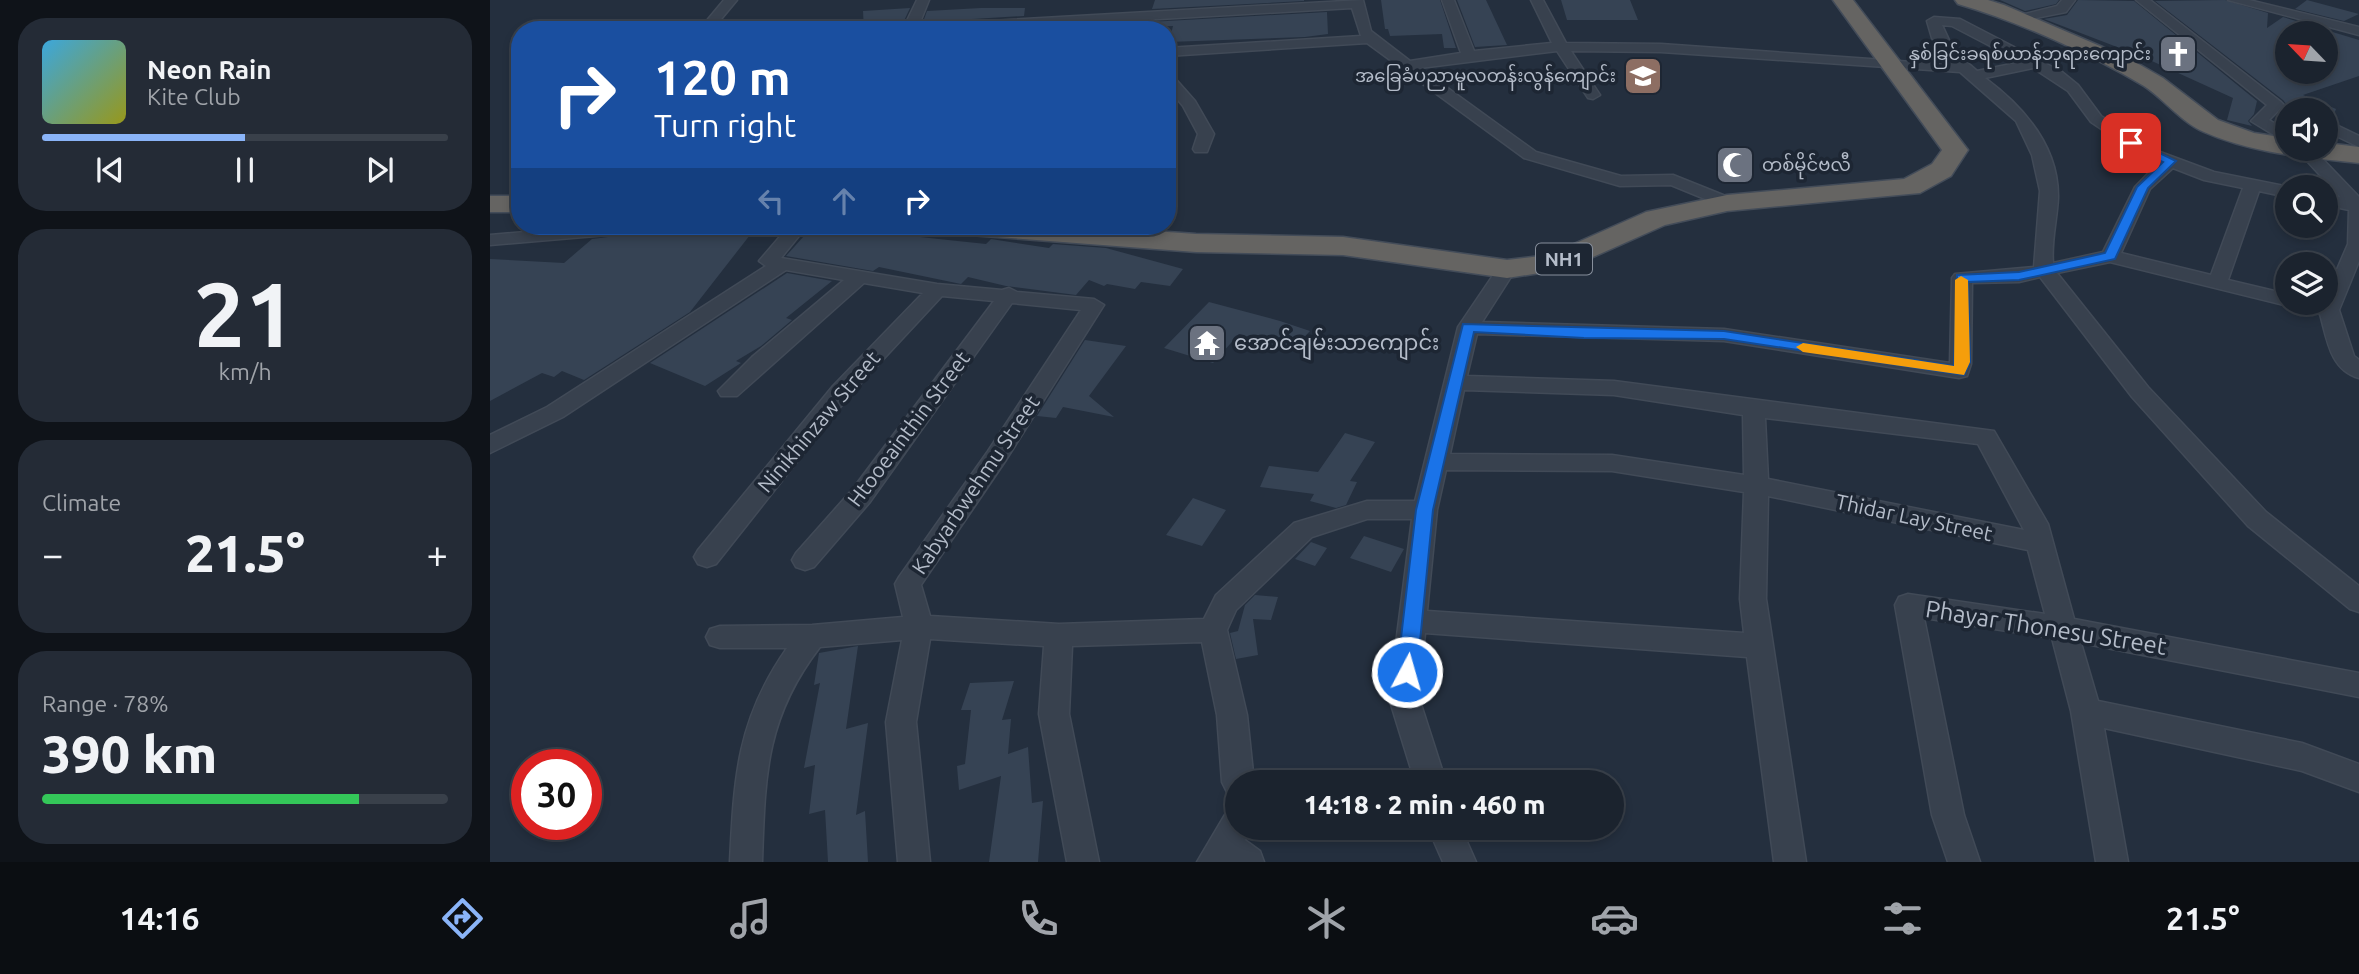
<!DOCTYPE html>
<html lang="en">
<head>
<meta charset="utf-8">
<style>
	body { margin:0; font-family:Ubuntu,"Noto Sans Myanmar",sans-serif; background:#242b36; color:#f1f3f6; height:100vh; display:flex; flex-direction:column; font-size:26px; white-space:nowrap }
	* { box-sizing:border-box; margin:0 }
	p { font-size:23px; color:#a0a4aa }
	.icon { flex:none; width:38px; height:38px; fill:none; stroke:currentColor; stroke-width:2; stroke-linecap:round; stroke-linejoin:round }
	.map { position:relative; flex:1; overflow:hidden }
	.details { display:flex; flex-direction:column; gap:18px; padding:18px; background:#0f1319; width:490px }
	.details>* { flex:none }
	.guide { position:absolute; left:21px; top:21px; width:665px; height:214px; border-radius:28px; box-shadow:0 4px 10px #0003,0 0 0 2px #39404a; background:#1a4fa0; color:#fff; overflow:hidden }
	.needle { width:46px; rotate:295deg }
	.controls { position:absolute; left:1785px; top:21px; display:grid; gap:14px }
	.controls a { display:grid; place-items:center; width:63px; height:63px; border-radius:50%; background:#1b232e; box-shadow:0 4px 10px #0003,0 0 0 2px #39404a; font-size:35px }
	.speed { position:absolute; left:21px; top:749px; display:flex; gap:14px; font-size:35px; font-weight:700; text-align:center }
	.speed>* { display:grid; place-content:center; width:91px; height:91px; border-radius:50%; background:#1b232e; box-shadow:0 4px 10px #0003,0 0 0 2px #39404a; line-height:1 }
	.speed .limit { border:10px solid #d22; background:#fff; color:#111 }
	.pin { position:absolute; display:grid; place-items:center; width:60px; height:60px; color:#fff; margin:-30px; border-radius:14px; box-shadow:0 4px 10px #0006 }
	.me { position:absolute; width:77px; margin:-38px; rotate:6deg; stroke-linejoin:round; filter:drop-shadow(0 0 5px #0008) }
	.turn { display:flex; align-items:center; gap:24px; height:147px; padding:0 28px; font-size:32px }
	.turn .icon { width:91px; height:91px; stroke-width:2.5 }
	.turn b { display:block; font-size:49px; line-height:60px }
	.lanes { display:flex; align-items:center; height:66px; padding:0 28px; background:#0003; justify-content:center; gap:35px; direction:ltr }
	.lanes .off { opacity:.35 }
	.big { font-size:52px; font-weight:800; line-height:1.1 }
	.details .tile { flex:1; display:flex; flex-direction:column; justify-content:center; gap:10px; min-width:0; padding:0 24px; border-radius:28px; background:#242b36 }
	.details .dial { align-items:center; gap:0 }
	.dial b { font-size:91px; line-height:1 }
	.song { display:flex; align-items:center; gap:21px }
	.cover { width:84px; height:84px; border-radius:10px; background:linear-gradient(135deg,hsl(200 70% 55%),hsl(60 70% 35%)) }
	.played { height:7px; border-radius:4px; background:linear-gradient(90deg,#8ab4f8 50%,#39404a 50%) }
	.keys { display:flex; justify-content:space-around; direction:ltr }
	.heat { display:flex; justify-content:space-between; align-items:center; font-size:38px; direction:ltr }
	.charge { height:10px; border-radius:5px; background:linear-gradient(90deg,#34c759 78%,#39404a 0) }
	.trip { position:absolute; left:735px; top:770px; width:399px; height:70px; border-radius:35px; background:#1b232e; box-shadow:0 4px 10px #0003,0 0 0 2px #39404a; font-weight:800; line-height:70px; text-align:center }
	.tab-bar { display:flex; height:112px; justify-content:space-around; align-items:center; background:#0b0e12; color:#a0a4aa }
	.tab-bar .icon { width:49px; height:49px }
	.tab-bar .on { color:#8ab4f8 }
	.tab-bar b { font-size:32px; color:#f1f3f6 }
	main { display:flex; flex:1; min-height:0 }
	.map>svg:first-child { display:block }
	.building { fill:#364354; fill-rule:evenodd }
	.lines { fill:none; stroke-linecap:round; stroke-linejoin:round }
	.minor-casing { stroke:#414a57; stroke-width:3 }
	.trunk-casing { stroke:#434c59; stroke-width:3 }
	.minor { fill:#38414e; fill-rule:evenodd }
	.trunk { fill:#656462; fill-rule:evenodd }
	.route { fill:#1a73e8; stroke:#114b97; stroke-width:2 }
	.slow { fill:#f59e0b }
	.labels { text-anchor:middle; stroke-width:7; stroke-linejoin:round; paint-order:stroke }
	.far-poi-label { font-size:18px; fill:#b4bcc9; stroke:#1d2633; text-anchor:end }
	.shield { fill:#1d2633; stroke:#878f9c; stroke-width:2 }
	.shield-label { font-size:19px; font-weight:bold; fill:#b4bcc9 }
	.poi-label { font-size:21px; fill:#b4bcc9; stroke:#1d2633; text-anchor:start }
	.street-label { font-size:21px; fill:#b4bcc9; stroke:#1d2633 }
	.near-street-label { font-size:24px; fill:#b4bcc9; stroke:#1d2633 }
</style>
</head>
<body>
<main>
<section class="details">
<div class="tile">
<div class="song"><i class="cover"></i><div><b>Neon Rain</b><p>Kite Club</p></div></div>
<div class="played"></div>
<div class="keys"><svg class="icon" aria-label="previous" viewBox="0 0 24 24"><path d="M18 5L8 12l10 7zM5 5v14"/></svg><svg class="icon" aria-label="pause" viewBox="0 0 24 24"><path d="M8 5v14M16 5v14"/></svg><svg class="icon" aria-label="next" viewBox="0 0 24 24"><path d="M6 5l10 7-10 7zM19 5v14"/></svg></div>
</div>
<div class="tile dial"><b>21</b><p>km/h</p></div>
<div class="tile"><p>Climate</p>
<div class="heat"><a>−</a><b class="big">21.5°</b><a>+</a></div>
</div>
<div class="tile"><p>Range · 78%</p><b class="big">390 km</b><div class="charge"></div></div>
</section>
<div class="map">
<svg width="1869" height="862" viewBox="0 0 1869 862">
	<rect width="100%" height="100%" fill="#242f3e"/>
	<g class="building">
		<polygon points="665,0 814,0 814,1 662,9"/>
		<polygon points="891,0 950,0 966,48 954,48 952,34 900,36 898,29 895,29"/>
		<polygon points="967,0 996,0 1017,45 985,47"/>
		<polygon points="1071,0 1140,0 1148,20 1077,20"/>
		<polygon points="1510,0 1569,0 1566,4 1535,11"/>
		<polygon points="1588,0 1644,1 1767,101 1764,114 1758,121 1762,126 1737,120 1743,98 1653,57 1554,19 1577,15"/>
		<path d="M1735 0 1778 13 1777 28 1793 17 1869 40V76L1813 95 1846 109 1842 120 1836 117V110L1797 108V127L1786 116 1797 105 1793 100 1665 1ZM1797 33H1836V72H1797Z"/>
		<polygon points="1817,0 1869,14 1854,21 1805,9"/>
		<polygon points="420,8 413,23 396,30 374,30 373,11"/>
		<polygon points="491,8 535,8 534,16 433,22 437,11"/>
		<polygon points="837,12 838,34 815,37 679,42 683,26 658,27 659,22"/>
		<polygon points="239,226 267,226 200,312 94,380 72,371 64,377 52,373 0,401 0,259 74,263 102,239 182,229 232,234"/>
		<polygon points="323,226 395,228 392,233 496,244 501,239 559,248 563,244 616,248 693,269 680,286 651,282 645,289 617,284 614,286 599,280 586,295 516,286 478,277 471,284 389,267 383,271 296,256"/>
		<polygon points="297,273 342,281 296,318 302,320 271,346 246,361 251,363 215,386 160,363"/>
		<polygon points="719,302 790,321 820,331 801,351 749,334 723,363 674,348"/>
		<polygon points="595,340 636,346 599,396 624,417 573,407 566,418 547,416"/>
		<polygon points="855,433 885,442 860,481 867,482 856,505 846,508 820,501 824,494 770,487 779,466 828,472"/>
		<polygon points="703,498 736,510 712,546 676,535"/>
		<polygon points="874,536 914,549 901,572 860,558"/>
		<polygon points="821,542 837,548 825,566 805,559"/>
		<polygon points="765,595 788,597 781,620 763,619 768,655 746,659 740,633 748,631 755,605"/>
		<polygon points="368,646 356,729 378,723 366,815 375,811 378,862 338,862 335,810 319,814 325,765 314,768 330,683 324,685 329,653"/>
		<polygon points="524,681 512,720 521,719 518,754 538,747 542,803 553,801 548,862 499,862 511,776 469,790 467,766 475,764 481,710 471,710 480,683"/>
	</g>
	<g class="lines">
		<defs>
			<g id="minor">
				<polygon points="234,0 247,0 222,30 209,30"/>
				<path d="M427 0H439L429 25 873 0 881 31 920 61 971 53 952 0H964L984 51 1062 43 1041 0H1053L1076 43 1171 44 1422 62 1461 63 1442 38 1437 21 1444 17 1470 19 1572 72 1588 85 1611 116 1662 149 1724 172 1799 187 1797 197 1769 191 1738 280 1797 294V303H1836V295L1858 244 1859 210 1836 205V195L1850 197 1806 149H1823L1869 197V261L1849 310 1864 356 1869 360V378C1840 370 1837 339 1830 314L1620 262 1567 273 1658 387 1776 512 1869 586V612L1860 609 1758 526 1642 397 1550 277 1529 282 1482 283 1481 364 1477 376 1469 378 1234 341 987 334 977 376 1124 381 1504 431 1558 524 1584 619 1869 673V697L1591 643 1608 701 1812 743 1869 764V792L1812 771 1614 728 1638 862H1606L1581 711 1562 638 1434 618 1474 815 1490 862H1458L1442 815 1405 605 1409 597 1418 594 1555 614 1538 550 1278 496 1276 599 1316 862H1284L1257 657 935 633 929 698 956 782H925L899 698 922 519H877L822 537 746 610 737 630 757 715 764 782H747V796L737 792 732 782 727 715 712 642 582 646 579 714 609 862H577L549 714 554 646 440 639 426 722 440 862H408L396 722 412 640 330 647C275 718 275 777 272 862H240C244 778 247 719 297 648H230L220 645 216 637 220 629 230 626 322 625 413 617 405 584 409 577 498 451 591 310 522 303 380 502 324 567 315 570 306 567 302 560 306 553 362 490 504 301 452 296 359 396 226 564 217 567 208 564 204 557 208 550 343 386 433 293 374 283 247 396H231L228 391 262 357 354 280 296 270 73 417 0 453V435L57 407 276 266 269 261 299 226H317L291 258 447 284 512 290 519 288 527 292 604 299 614 305 514 463 431 585 440 616 569 624 714 619 726 595 804 523 877 501H925L968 327 1010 265 1017 263 1026 269 992 322 1234 329 1460 363 1462 278 1465 274 1544 267 1550 191 1542 155 1526 121 1470 72 1171 52 1081 51 1110 95 1103 99 1098 98 1067 51 930 68 1046 152 1131 176 1183 175 1243 199 1246 203 1237 208 1181 185 1130 186 1034 158 877 43 677 56V48L871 36 862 8 479 30H398L415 25ZM1452 25 1462 26 1531 62 1487 71 1464 51ZM1543 68 1578 91 1601 122 1650 155 1669 162 1645 187 1613 252 1563 263C1561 241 1567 220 1568 198 1569 147 1534 107 1495 78ZM1683 168 1714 180 1753 188 1721 275 1631 253 1660 189ZM974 390 1124 395 1253 415 1254 475 1122 455 960 454ZM1275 418 1488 444 1534 530 1278 479ZM956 470 1122 471 1254 492 1250 599 1254 633 937 611 947 510Z"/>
				<polygon points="1572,0 1585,0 1576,12 1526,22 1519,18 1567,6"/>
				<polygon points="1646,0 1660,0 1791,102 1794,105 1779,120 1797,131 1797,143 1761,121 1777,105"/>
				<polygon points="1738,0 1759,0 1869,27 1869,35"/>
				<polygon points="677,74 682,75 705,101 724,134 717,152 705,152 703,149 708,134 693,106 677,87"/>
				<polygon points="1836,120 1869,136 1869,147 1836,131"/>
				<polygon points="104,226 173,226 164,231 0,245 0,235"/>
				<polygon points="747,809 747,828 761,828 755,840 770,851 774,862 707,862 736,813"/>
				<polygon points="938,828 971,828 986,862 953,862"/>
			</g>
			<g id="trunk">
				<polygon points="1343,0 1363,0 1478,150 1461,176 1430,193 1237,211 1175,225 1076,269 1017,278 853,255 706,252 480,235 470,232 466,226 593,226 706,234 853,237 1017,260 1059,255 1156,212 1237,195 1414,179 1442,164 1452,150"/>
				<path d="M1465 0H1498L1514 5 1638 58 1673 78 1728 120 1764 133 1797 138V149H1836V143L1869 147V163C1816 157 1764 154 1714 132 1691 122 1674 99 1654 86 1599 53 1529 22 1468 4Z"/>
				<rect x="0" y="196" width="30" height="16"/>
			</g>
		</defs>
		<use href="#minor" class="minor-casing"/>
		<use href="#trunk" class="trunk-casing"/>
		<use href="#minor" class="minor"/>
		<use href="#trunk" class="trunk"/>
	</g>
	<polygon class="route" points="1637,141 1645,141 1686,161 1658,188 1625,259 1529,280 1478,282 1480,362 1474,375 1234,339 1094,338 984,332 943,510 927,672 924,678 917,681 910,678 907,672 926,510 973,324 1234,331 1464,366 1467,275 1529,272 1615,253 1647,187 1673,162 1637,146"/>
	<polygon class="slow" points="1471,276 1478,280 1480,362 1474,375 1313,352 1306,347 1313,343 1464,366 1465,280"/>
	<defs>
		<symbol id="church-square" viewBox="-11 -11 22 22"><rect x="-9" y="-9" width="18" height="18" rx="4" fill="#6b7280" stroke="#1d2633"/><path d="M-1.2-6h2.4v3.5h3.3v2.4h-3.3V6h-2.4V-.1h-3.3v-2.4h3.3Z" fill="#fff"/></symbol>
		<symbol id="school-square" viewBox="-11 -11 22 22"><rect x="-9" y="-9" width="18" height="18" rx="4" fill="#8d6e63" stroke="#1d2633"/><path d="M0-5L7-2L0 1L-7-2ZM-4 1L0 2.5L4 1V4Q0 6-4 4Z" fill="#fff"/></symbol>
		<symbol id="mosque-square" viewBox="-11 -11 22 22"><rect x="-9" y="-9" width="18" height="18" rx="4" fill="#6b7280" stroke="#1d2633"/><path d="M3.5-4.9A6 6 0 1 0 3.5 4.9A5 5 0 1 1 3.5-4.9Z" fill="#fff"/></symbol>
		<symbol id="temple-square" viewBox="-11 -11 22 22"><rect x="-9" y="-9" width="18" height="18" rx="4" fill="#6b7280" stroke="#1d2633"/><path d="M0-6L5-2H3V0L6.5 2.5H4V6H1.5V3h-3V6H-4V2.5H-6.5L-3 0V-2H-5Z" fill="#fff"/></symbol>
	</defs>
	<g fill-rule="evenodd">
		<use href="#church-square" x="1666" y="32" width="44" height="44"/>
		<use href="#school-square" x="1131" y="54" width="44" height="44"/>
		<use href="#mosque-square" x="1223" y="143" width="44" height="44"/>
		<use href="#temple-square" x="695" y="321" width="44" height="44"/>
	</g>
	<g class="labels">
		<g class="far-poi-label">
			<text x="1661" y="60">နှစ်ခြင်းခရစ်ယာန်ဘုရားကျောင်း</text>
			<text x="1126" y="82">အခြေခံပညာမူလတန်းလွန်ကျောင်း</text>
			<text x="1272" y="171" text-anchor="start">တစ်မိုင်ဗလီ</text>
		</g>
		<rect class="shield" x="1046" y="243.5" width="56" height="31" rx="5"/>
		<g class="shield-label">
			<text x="1074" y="266">NH1</text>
		</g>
		<g class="poi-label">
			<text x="744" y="350">အောင်ချမ်းသာကျောင်း</text>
		</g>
		<g class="street-label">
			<text transform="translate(329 422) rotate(-50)" y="7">Ninikhinzaw Street</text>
			<text transform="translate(419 429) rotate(-53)" y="7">Htooeainthin Street</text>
			<text transform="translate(486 485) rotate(-56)" y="7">Kabyarbwehmu Street</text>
			<text transform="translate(1424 518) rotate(12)" y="7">Thidar Lay Street</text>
		</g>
		<g class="near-street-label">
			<text transform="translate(1556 628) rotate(9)" y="8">Phayar Thonesu Street</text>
		</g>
	</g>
</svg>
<div class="controls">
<a><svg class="needle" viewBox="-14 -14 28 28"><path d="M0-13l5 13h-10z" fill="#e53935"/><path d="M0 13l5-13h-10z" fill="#a0a4aa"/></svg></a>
<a><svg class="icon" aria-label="sound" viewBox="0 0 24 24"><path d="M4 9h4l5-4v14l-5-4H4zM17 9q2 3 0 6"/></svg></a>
<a><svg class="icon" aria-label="search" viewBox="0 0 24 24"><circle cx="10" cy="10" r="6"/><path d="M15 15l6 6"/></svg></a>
<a><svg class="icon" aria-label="layers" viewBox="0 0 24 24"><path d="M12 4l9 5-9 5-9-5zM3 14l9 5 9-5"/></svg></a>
</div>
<div class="speed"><div class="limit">30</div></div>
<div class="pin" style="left:1641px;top:143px;background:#d93025"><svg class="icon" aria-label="arrive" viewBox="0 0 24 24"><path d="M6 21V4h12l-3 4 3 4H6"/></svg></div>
<svg class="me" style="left:917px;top:672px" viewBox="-20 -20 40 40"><circle r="17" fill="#1a73e8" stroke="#fff" stroke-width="3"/><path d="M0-11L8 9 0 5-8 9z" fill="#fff"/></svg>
<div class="trip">14:18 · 2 min · 460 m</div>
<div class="guide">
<div class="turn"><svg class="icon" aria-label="right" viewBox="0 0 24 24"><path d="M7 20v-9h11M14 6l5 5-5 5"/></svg><div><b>120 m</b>Turn right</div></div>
<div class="lanes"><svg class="icon off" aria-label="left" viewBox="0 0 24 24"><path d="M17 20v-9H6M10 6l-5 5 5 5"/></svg><svg class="icon off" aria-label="ahead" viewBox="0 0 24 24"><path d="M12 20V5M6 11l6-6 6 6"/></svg><svg class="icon" aria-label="right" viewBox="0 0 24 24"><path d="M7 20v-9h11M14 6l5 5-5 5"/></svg></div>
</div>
</div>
</main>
<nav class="tab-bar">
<b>14:16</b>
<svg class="icon on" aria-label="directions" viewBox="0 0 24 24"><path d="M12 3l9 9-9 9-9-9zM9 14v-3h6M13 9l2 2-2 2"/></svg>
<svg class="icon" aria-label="music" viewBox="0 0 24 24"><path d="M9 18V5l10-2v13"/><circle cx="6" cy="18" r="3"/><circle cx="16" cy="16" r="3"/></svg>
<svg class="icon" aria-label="phone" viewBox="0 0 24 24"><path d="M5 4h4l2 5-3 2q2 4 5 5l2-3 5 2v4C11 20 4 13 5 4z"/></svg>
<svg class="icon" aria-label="climate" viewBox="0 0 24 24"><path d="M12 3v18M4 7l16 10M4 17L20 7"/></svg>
<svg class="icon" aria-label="car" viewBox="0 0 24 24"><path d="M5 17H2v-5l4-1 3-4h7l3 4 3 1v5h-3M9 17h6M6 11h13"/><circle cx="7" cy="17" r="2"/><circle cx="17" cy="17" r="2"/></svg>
<svg class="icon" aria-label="filters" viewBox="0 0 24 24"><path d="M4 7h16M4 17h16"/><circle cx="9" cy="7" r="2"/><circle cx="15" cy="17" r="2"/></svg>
<b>21.5°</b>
</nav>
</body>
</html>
